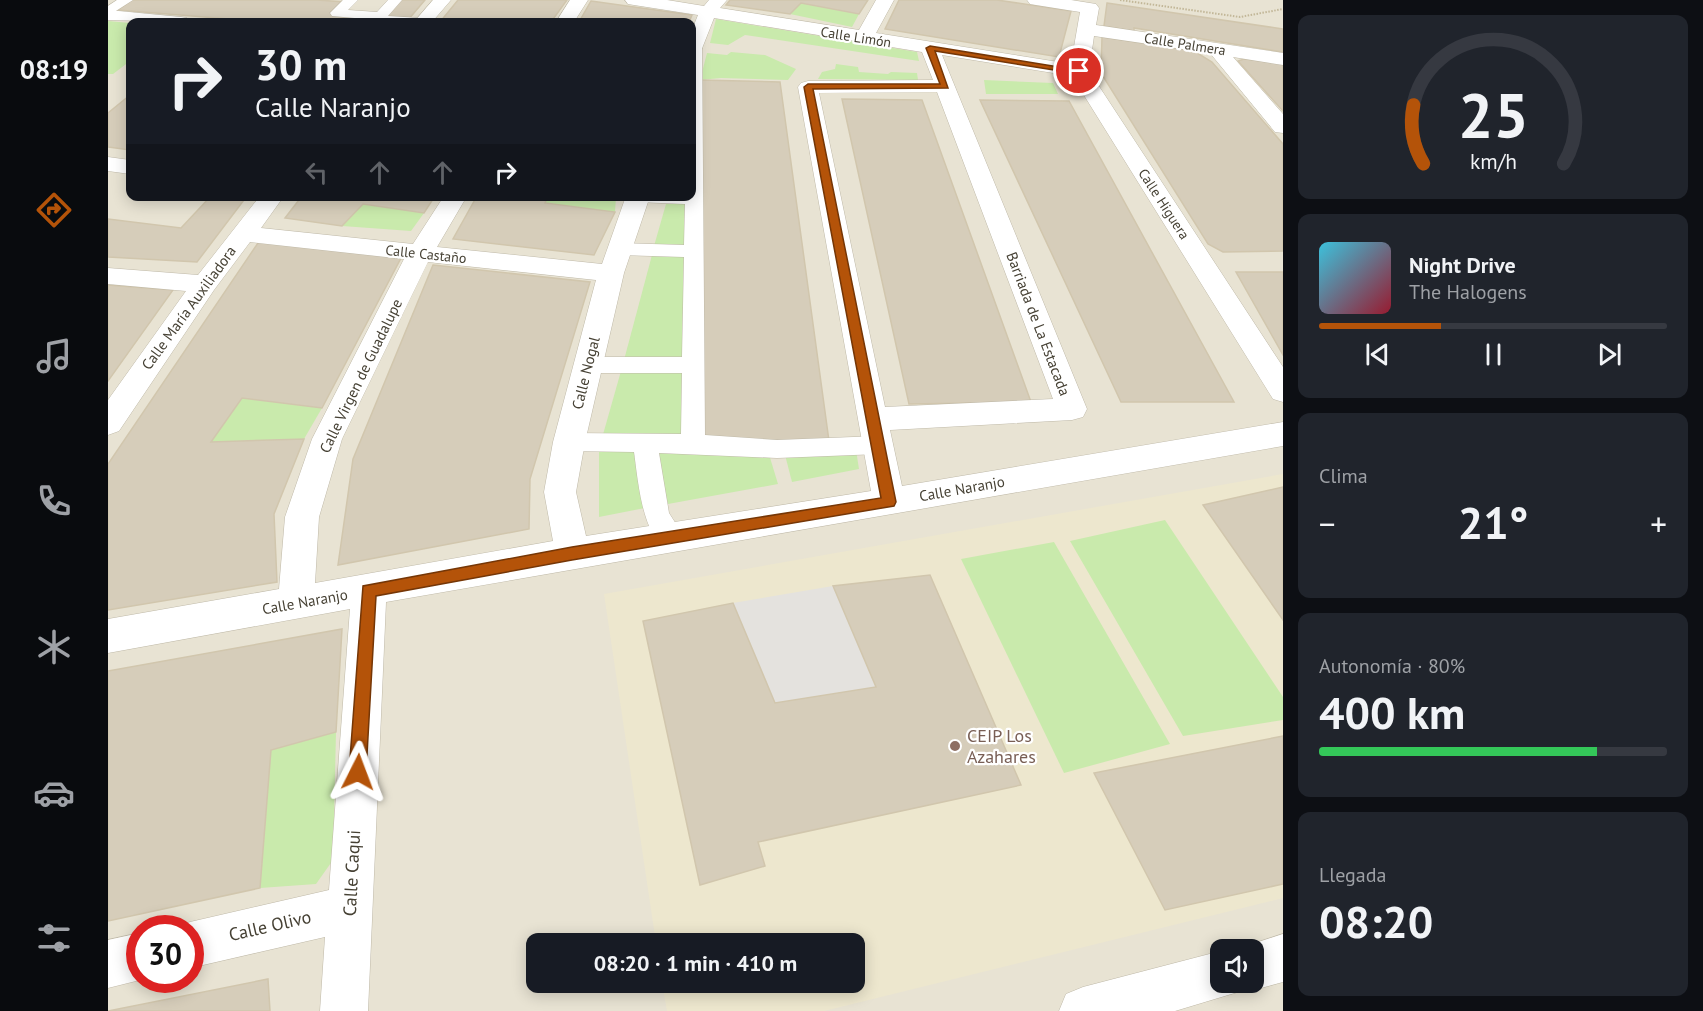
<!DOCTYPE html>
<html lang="es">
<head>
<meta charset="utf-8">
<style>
	body { margin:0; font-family:"PT Sans",sans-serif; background:#20242c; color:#f1f3f6; height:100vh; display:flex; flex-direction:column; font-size:22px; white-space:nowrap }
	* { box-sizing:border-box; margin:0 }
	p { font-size:20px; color:#9ea1a6 }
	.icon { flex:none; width:33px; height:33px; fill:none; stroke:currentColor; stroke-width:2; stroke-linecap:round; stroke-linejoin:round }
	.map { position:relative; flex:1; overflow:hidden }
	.side { display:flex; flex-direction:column; gap:15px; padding:15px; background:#0d0f14; width:420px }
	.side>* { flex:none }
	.banner { position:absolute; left:18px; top:18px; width:570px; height:183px; border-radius:12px; box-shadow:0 3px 15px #0003; background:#171b24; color:#f1f3f6; overflow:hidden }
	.controls { position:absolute; left:1102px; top:939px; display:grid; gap:12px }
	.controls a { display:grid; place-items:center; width:54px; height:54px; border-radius:12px; background:#171b24; box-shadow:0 3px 15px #0003; font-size:30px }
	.speed { position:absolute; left:18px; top:915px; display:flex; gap:12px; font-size:30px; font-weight:700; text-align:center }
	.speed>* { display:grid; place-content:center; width:78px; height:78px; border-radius:50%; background:#171b24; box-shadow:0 3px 15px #0003; line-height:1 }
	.speed .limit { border:9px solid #d22; background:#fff; color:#111 }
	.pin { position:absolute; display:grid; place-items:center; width:51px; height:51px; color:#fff; margin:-26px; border:3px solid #fff; border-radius:50%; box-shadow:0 2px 6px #0007 }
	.me { position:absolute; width:66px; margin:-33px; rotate:3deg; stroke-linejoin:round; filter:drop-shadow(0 0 4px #0008) }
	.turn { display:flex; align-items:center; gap:21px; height:126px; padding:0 30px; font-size:27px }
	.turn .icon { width:78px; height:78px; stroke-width:2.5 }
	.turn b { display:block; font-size:42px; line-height:51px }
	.lanes { display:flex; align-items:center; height:57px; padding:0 30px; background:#0003; justify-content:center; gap:30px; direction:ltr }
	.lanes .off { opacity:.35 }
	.big { font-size:45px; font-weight:700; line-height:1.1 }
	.side .card { flex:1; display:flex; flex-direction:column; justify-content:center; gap:9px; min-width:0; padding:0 21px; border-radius:12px; background:#20242c }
	.side .dial { align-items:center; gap:0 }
	.dial svg { height:156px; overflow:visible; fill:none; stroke:#363941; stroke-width:7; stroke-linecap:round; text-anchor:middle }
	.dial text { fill:#f1f3f6; stroke:none }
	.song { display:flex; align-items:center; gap:18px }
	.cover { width:72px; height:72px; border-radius:9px; background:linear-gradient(135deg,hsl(190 70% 55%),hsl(350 70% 35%)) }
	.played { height:6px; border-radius:3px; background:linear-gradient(90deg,#b45309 35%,#363941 35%) }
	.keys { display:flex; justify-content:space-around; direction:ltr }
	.heat { display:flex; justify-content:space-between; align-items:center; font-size:33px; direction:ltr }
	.charge { height:9px; border-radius:4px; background:linear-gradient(90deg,#34c759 80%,#363941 0) }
	.trip { position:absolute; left:418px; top:933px; width:339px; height:60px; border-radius:12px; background:#171b24; box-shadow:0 3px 15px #0003; font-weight:700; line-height:60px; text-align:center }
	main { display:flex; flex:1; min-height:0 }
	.menu { display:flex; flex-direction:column; width:108px; justify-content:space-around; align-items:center; background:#090b0e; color:#9ea1a6 }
	.menu .icon { width:42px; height:42px }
	.menu .selected { color:#b45309 }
	.menu b { font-size:27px; color:#f1f3f6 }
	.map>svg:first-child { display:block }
	.residential { fill:#e8e3d3; fill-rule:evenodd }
	.education { fill:#ede7ce }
	.green { fill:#c9eaac }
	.parking { fill:#e4e2de }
	.building { fill:#d6cdba; stroke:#d1c6ad; stroke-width:1.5 }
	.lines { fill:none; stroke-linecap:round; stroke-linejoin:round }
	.pedestrian-casing { stroke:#bfb9a8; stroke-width:1 }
	.minor-casing { stroke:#bfb9a8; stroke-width:1 }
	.path { stroke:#c2b798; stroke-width:2; stroke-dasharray:1.5 1.5; stroke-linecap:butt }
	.pedestrian { fill:#fff; fill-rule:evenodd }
	.minor { fill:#fff; fill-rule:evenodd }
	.route { fill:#b45309; stroke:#753606; stroke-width:1.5 }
	.education-dot { fill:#8d6e63; stroke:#fff; stroke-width:2 }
	.labels { text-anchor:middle; stroke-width:4.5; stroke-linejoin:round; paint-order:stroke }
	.far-street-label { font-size:14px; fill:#464134; stroke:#fff }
	.street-label { font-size:15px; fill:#464134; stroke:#fff }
	.near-education-label { font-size:18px; fill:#785e54; stroke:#fff; text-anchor:start }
	.near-street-label { font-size:18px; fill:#464134; stroke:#fff }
</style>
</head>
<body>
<main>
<nav class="menu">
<b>08:19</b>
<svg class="icon selected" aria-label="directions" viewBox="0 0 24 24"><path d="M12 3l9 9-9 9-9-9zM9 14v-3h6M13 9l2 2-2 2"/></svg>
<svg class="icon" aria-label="music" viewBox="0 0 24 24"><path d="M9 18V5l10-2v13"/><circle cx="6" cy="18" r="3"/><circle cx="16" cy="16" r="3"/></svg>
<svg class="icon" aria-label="phone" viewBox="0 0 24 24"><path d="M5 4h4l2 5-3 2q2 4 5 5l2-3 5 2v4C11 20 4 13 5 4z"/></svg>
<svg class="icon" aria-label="climate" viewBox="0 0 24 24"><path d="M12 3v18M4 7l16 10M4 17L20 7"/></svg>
<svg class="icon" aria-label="car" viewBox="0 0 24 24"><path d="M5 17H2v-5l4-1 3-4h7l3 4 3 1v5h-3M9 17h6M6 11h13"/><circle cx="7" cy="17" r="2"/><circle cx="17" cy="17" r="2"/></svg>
<svg class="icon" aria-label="filters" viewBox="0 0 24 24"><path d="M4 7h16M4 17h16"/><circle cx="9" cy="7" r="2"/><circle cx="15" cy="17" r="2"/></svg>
</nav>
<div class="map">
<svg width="1175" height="1011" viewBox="0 0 1175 1011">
	<rect width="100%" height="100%" fill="#f4f0e5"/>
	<path class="residential" d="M0 0H1175V1011H0ZM22 22H584V196H22ZM32 928H82V980H32ZM429 944H747V982H429ZM1113 950H1146V982H1113Z"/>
	<polygon class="education" points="1175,474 1175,898 716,1011 559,1011 554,983 747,982 747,944 548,943 496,594"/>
	<g class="green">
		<polygon points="693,3 751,14 744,27 682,14"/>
		<polygon points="608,19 809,52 811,61 637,35 620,45 602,43"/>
		<polygon points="0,21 22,23 22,61 5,74 0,74"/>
		<polygon points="623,52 657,55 688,69 680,80 613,78 592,80 599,53 619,55"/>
		<polygon points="728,64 750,67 751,72 780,74 783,72 809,73 810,80 710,79 714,72 727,69"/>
		<polygon points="876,80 945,83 950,94 878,94"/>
		<polygon points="440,197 508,197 507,212 437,203"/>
		<polygon points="584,202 586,245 546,246 558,204"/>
		<polygon points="255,204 316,213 303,231 234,226"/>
		<polygon points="582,254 583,360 516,360 544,255"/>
		<polygon points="513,371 584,372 581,435 494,438"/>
		<polygon points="134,398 214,408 196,439 103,442"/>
		<polygon points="545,448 660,451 670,484 560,504"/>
		<polygon points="491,450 531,451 542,507 491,517"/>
		<polygon points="748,450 751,469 684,482 676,451"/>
		<polygon points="1057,520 1175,697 1175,720 1075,736 962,541"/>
		<polygon points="946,542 1062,744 956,773 853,559"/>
		<polygon points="228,732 225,860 208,884 152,888 163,750"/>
	</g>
	<polygon class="parking" points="725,586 768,687 667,703 625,603"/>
	<g class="building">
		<polygon points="24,0 209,0 238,2 225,15 260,18 256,22 156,22 10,10"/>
		<polygon points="291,0 317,0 300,20 274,17"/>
		<polygon points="350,0 459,0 443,22 332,22"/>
		<polygon points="622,0 760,0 751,14 693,3 682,14 618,5"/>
		<polygon points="791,0 889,0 963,11 951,57 777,29"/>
		<polygon points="483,1 584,15 581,22 471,22"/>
		<polygon points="999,3 1175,29 1175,52 1026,28 1026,31 996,26"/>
		<polygon points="994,37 1086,51 1104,62 1175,144 1175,251 1115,252 1100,244 993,73"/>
		<polygon points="1136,59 1175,64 1175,111 1130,61"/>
		<polygon points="592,80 672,82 721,441 594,444"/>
		<polygon points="22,95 22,150 0,147 0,113"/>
		<polygon points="734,99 814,100 923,402 801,404"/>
		<polygon points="872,100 961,101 1126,402 1013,402"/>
		<polygon points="103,196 139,196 89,262 0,257 0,219 73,228"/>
		<polygon points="194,196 327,196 316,213 255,204 234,226 177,218"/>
		<polygon points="369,196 440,196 437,203 507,212 486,255 345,239"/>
		<polygon points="152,240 293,258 214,408 134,398 103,442 196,439 166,514 169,582 0,610 0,464"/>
		<polygon points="325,265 482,282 422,479 421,529 230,565 245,459"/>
		<polygon points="1128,272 1175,272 1175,355"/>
		<polygon points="0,285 65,290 0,381"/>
		<polygon points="1175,487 1175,620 1095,505"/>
		<polygon points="822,575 913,785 650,842 657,866 592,885 535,621 625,603 667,703 768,687 725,586"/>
		<polygon points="234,629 228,732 163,750 152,888 0,921 0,671"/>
		<polygon points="1175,736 1175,884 1057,910 986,773"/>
		<polygon points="160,979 162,1011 0,1011"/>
	</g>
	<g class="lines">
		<defs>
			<g id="pedestrian">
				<polygon points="9,0 25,0 0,16 0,6"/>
				<polygon points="235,0 250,0 240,10 269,12 280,0 294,0 280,16 312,18 319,22 262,22 258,19 224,16 222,13"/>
				<path d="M587 39 594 43 597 435 669 440 771 436 780 438 783 445 780 452 771 454 669 458 551 453 561 513 577 538 573 546C535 560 530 477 526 452L461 451 453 449 449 442 453 435 461 433 573 434 574 373H480L472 371 469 365 472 359 480 357H574L576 257 511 255 504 253 501 249 504 245 511 243 576 245 577 204 529 202 523 201 520 197 584 196V40Z"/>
			</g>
			<g id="minor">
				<polygon points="325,0 343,0 324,22 306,22"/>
				<polygon points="462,0 480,0 466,22 448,22"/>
				<path d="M517 0H559L596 6 601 0H619L612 8 751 30 768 0H786L768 33 963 64 972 12 928 5 922 4 919 0H963L988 4 991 8 988 25 1175 53V65L1125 57 1175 114V133L1167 132 1102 53 986 36 981 71 1175 367V402L1165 399 964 76 834 55 979 409 975 417 964 420 782 430 794 486 1175 422V446L278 602 260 1011H212L217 937 82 968V928H66L82 922 221 890 242 609 0 653V619L171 589 177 517 204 439 296 259 142 242 106 290 11 431 0 435V400L78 291 0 284V268L90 275 152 196H176L153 228 305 244 336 196H359L329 247 494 264 518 196H542L516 273 477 442 468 492 478 536 763 491 690 87 693 83 700 81 825 80 814 52 606 18 593 51 591 55 584 57V30L590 15 526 5 520 4ZM829 92 945 399 777 407 711 93ZM320 262 488 280 445 442 436 492 445 541 207 583 211 517 234 439Z"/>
				<polygon points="0,10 73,17 79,18 82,22 0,20"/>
				<polygon points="0,157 22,160 22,174 0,171"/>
				<polygon points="32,933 32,980 0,988 0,940"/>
				<polygon points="1175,934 1175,982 1146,990 1133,984 1130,992 1067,1011 951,1011 958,994 975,987 1113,951 1113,982 1146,982 1146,950 1129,949"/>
			</g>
		</defs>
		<use href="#pedestrian" class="pedestrian-casing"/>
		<use href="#minor" class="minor-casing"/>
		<polyline class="path" points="1012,0 1132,17 1175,9"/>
		<use href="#pedestrian" class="pedestrian"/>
		<use href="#minor" class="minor"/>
	</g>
	<polygon class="route" points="822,46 975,71 971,74 827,51 840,88 705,89 788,502 786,506 464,560 268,596 258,772 256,778 250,781 244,778 241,772 255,586 464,547 773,498 696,87 700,84 832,84 818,48"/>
	<circle class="education-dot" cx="847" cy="746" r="6"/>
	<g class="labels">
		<g class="far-street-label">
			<text transform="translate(748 37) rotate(9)" y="5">Calle Limón</text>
			<text transform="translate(1077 44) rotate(9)" y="5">Calle Palmera</text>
			<text transform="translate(1056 204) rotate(57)" y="5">Calle Higuera</text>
			<text transform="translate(318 254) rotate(6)" y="5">Calle Castaño</text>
		</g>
		<g class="street-label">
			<text transform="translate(81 308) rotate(-54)" y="5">Calle María Auxiliadora</text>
			<text transform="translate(930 324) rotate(69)" y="5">Barriada de La Estacada</text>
			<text transform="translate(478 373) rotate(-76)" y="5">Calle Nogal</text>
			<text transform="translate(253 376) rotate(-64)" y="5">Calle Virgen de Guadalupe</text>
			<text transform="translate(854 489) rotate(-10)" y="5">Calle Naranjo</text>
			<text transform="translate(197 602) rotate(-10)" y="5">Calle Naranjo</text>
		</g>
		<g class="near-education-label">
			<text x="859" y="742">CEIP Los<tspan x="859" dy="21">Azahares</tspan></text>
		</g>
		<g class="near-street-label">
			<text transform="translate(244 873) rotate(-87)" y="6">Calle Caqui</text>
			<text transform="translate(162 926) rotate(-13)" y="6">Calle Olivo</text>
		</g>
	</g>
</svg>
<div class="controls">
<a><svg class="icon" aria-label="sound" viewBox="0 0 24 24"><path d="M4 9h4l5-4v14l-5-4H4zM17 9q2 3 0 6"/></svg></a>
</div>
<div class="speed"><div class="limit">30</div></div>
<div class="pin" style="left:971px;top:71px;background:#d93025"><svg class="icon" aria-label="arrive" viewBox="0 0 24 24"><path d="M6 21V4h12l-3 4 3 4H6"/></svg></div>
<svg class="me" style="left:250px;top:772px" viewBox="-20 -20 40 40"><path d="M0-17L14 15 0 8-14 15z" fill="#b45309" stroke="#fff" stroke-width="4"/></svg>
<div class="trip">08:20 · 1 min · 410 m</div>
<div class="banner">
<div class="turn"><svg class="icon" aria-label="right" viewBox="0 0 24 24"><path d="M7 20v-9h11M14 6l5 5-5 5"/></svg><div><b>30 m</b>Calle Naranjo</div></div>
<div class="lanes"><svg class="icon off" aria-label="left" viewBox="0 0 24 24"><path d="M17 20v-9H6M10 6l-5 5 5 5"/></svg><svg class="icon off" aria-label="ahead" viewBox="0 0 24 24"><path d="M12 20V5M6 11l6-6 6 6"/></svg><svg class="icon off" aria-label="ahead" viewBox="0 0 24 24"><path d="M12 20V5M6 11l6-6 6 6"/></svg><svg class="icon" aria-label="right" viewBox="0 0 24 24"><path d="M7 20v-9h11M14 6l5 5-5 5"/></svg></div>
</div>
</div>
<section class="side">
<div class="card dial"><svg viewBox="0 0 100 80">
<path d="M14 69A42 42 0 1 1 86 69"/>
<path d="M14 69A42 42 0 0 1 9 39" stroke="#b45309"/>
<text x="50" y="56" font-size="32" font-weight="700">25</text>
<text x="50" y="72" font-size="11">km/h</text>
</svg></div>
<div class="card">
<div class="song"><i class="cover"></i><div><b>Night Drive</b><p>The Halogens</p></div></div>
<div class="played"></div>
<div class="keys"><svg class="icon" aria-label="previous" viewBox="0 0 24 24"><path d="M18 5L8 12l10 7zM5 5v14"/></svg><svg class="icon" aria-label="pause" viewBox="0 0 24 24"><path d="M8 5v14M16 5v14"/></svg><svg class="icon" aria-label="next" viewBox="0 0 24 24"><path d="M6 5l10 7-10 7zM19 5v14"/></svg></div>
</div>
<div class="card"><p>Clima</p>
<div class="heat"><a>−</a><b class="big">21°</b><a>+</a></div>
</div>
<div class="card"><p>Autonomía · 80%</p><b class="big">400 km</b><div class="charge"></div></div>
<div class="card"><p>Llegada</p><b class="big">08:20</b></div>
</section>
</main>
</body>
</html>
